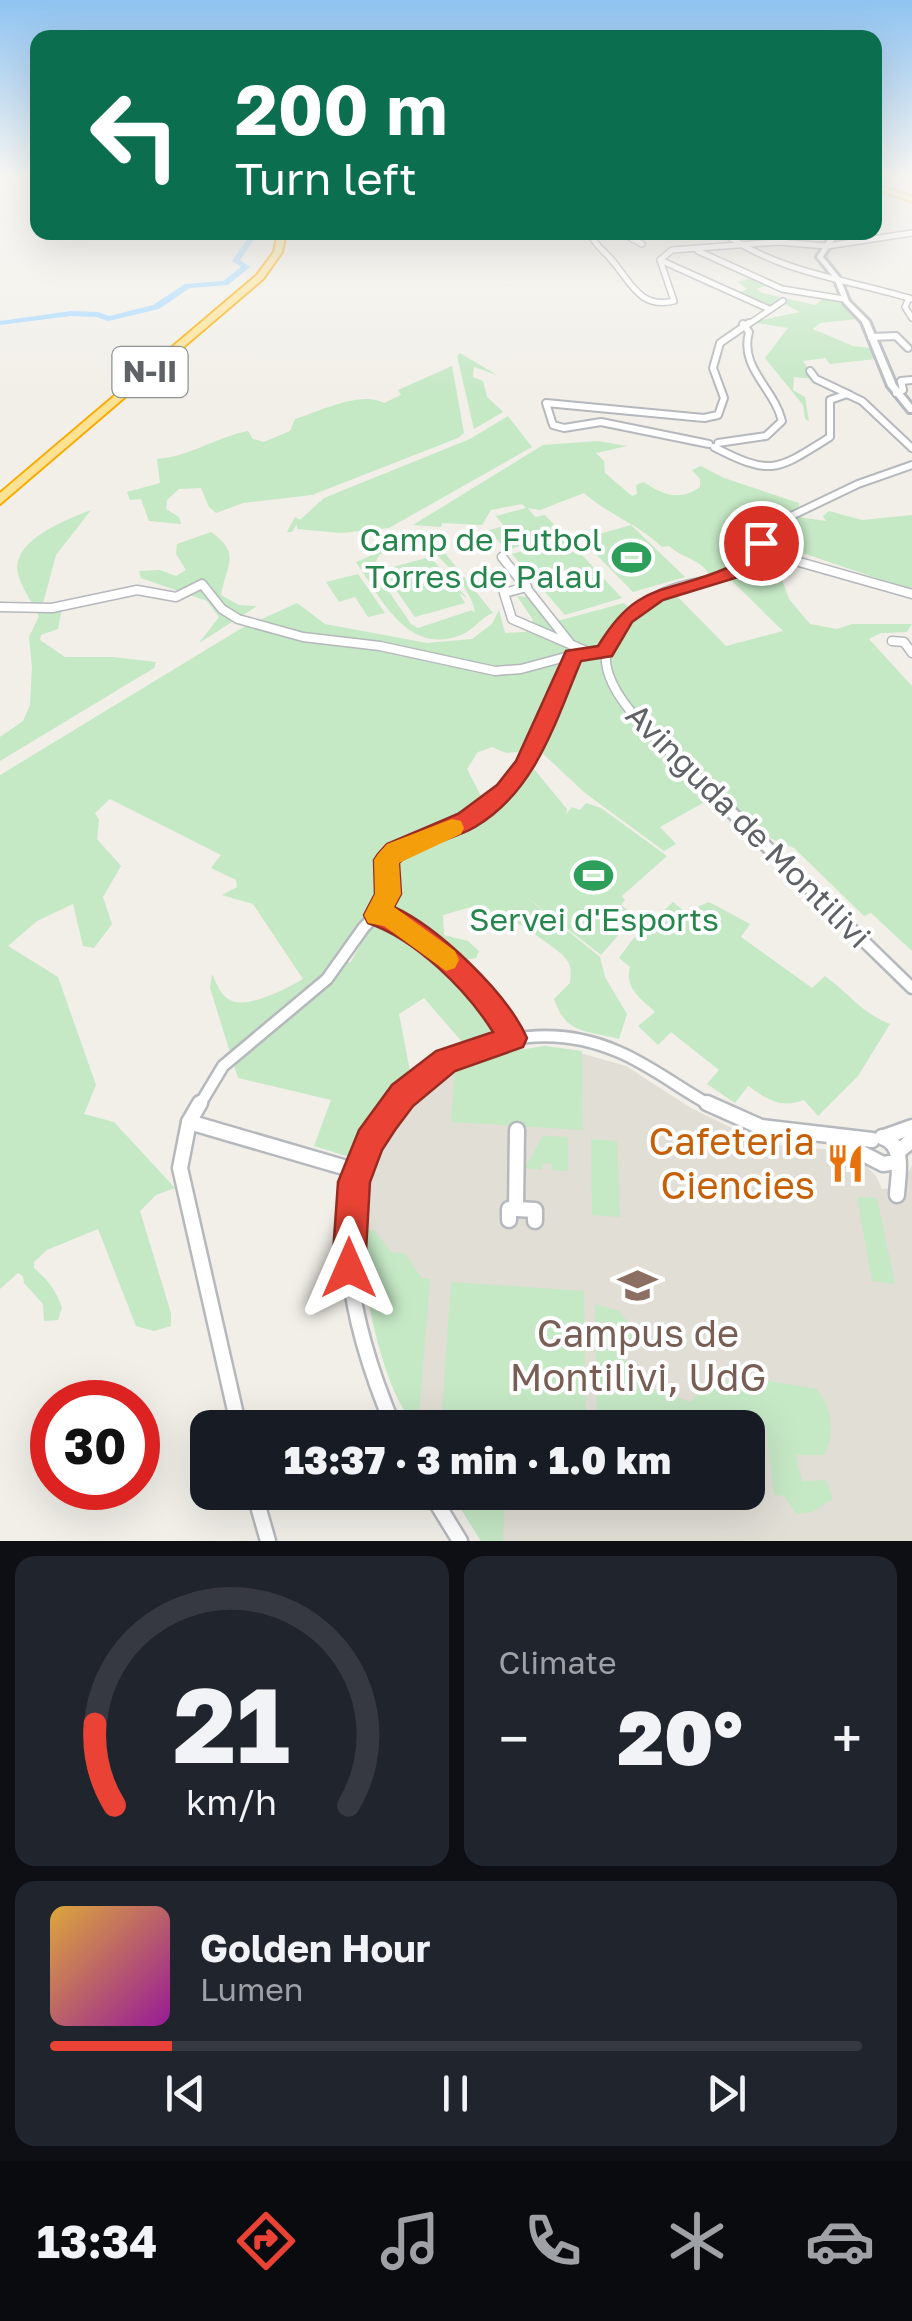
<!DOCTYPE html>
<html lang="en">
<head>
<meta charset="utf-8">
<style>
	body { margin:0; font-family:"Golos Text",sans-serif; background:#20242c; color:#f1f3f6; height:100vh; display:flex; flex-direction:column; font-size:38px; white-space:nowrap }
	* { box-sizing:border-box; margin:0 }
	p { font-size:32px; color:#9ea1a6 }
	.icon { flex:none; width:55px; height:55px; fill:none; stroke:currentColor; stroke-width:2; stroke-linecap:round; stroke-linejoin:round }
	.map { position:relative; height:1541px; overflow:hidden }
	.sheet { display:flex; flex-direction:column; gap:15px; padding:15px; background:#0d0f14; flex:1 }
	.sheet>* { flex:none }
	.guide { position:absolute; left:30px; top:30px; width:852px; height:210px; border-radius:20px; box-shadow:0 10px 40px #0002; background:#0b6e4f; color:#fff; overflow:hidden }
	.speed { position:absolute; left:30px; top:1380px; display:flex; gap:20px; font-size:50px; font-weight:700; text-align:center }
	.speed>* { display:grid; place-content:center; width:130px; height:130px; border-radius:50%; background:#171b24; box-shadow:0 10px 40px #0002; line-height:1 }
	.speed .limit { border:15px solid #d22; background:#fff; color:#111 }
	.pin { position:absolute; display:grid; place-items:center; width:85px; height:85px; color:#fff; margin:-42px; border:5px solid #fff; border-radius:50%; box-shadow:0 2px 10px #0007 }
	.me { position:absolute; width:110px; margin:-55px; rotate:0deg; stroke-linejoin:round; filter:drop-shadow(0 0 8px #0008) }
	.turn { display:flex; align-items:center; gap:35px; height:210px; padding:0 40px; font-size:45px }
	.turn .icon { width:130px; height:130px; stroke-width:2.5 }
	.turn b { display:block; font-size:70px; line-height:85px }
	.big { font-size:75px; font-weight:800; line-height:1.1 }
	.sheet .widget { flex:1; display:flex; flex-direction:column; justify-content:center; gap:15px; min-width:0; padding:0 35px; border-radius:20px; background:#20242c }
	.sheet .dial { align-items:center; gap:0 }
	.dial svg { height:260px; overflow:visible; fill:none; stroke:#363941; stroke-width:7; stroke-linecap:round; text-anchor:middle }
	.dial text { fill:#f1f3f6; stroke:none }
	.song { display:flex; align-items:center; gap:30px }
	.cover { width:120px; height:120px; border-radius:15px; background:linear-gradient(135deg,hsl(40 70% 55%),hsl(300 70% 35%)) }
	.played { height:10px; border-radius:5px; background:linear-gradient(90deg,#ea4335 15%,#363941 15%) }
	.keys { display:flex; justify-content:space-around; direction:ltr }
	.heat { display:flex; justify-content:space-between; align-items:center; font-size:55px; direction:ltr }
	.sheet .tiles { flex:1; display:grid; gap:15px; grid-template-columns:1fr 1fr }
	.widget:last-child { grid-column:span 2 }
	.trip { position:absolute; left:190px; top:1410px; width:575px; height:100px; border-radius:20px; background:#171b24; box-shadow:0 10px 40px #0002; font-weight:800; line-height:100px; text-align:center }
	.tabs { display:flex; height:160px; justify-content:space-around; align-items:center; background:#090b0e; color:#9ea1a6 }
	.tabs .icon { width:70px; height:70px }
	.tabs .selected { color:#ea4335 }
	.tabs b { font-size:45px; color:#f1f3f6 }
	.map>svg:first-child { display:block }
	.education { fill:#e1ded6 }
	.green { fill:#c5e8c5; fill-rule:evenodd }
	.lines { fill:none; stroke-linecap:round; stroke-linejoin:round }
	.river { fill:#aadaff; fill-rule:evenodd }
	.street-far4-casing { stroke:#b5b8bc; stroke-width:8 }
	.street-far3-casing { stroke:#b5b8bc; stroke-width:10 }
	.street-far2-casing { stroke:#b5b8bc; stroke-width:11 }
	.street-far1-casing { stroke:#b5b8bc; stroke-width:15 }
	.street-casing { stroke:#b5b8bc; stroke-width:19 }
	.secondary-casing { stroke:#b6babf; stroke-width:6 }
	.primary-casing { stroke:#f2c960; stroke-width:5 }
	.highway-casing { stroke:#f9ab00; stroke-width:4 }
	.street-far4 { stroke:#fff; stroke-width:5 }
	.street-far3 { stroke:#fff; stroke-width:6 }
	.street-far2 { stroke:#fff; stroke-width:8 }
	.street-far1 { stroke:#fff; stroke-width:10 }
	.street { stroke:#fff; stroke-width:14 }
	.secondary { fill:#fff; fill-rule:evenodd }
	.primary { fill:#fff2af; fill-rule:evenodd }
	.highway { fill:#fde293; fill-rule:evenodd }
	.route { fill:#ea4335; stroke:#982c22; stroke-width:2.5 }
	.slow { fill:#f59e0b }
	.labels { text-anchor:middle; stroke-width:8; stroke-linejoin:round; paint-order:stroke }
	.shield { fill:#fff; stroke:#8f9295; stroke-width:2.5 }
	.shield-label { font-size:30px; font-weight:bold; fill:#5f6368 }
	.leisure-label { font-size:32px; fill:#27864d; stroke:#fff; text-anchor:end }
	.street-label { font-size:32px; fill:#5f6368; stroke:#fff }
	.near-food-label { font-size:38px; fill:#c56008; stroke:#fff; text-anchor:end }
	.near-education-label { font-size:38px; fill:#785e54; stroke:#fff }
</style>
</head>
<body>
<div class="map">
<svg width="912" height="1541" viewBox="0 0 912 1541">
	<rect width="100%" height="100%" fill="#f1efe8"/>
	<polygon class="education" points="573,1051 626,1066 691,1108 750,1137 783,1146 837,1150 859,1159 876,1176 882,1189 901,1188 912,1165 912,1541 481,1541 451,1493 748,1492 748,1428 415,1427 385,1364 366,1295 360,1256 359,1225 372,1160 414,1097 438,1078 487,1057"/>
	<g class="green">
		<polygon points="753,278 768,285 756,289 762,293 815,305 823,299 838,300 857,319 820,323 813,329 853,346 871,348 876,359 830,364 825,358 803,361 815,379 794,377 793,390 805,397 809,421 805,419 803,405 765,358 788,328 752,322 800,312 779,301 768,307 738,293 747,289 738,282"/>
		<polygon points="460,353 497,375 474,367 473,377 483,381 487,397 503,412 474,429 457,356"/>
		<path d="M452 366 464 433 458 438 312 495 243 503 216 513 209 507 201 488 179 489 167 500 166 509 179 517 181 524 149 521 141 499 130 500 127 492 160 483 157 459C192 456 213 438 248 431L253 439 264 442 290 431 295 419C318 412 361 390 384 403L401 395 398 390Z"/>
		<polygon points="508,416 532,447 389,528 341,533 297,529 297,524 292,532 287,532 295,517 300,520 324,498 470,439"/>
		<path d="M598 441 627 446 596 453 604 461 605 473 632 496 637 494 636 485 644 482C661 494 679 502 700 487V479L692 470 701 466 724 478 799 503V517L826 521 823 516 829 511 862 520 912 515V590L773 543 754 542 736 566 709 574C699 558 683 559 669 546L662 547C638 524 609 515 584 493L540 510 528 508 535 517 545 515 563 534 506 550 489 530 504 526 496 516 526 508 522 504 491 510 482 525 442 523 441 527 413 525 543 445Z"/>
		<path d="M91 510 56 555 42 607 62 608 58 629 41 635 40 640 65 657H113L156 662 154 668 0 761V737L23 721 30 705 32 667 29 637 39 616C33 603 21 588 18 573 11 540 68 519 91 510Z"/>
		<polygon points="631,525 685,577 633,592 581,539"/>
		<path d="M211 532C242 554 226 565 221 595L239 605 257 606 199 643 219 617 207 601 141 578 139 571 160 570 176 576 186 570 176 554 177 544Z"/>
		<polygon points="567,539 622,598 565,615 512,554"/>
		<path d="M413 540 444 552 493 613C481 617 475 629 461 635 407 656 381 598 356 562 379 555 381 541 413 540ZM398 546C409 545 421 545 431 551 447 561 474 595 475 613L472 610 418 628 411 624 373 568 379 555Z"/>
		<path d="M766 556 789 562 791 570 780 574 789 599 810 624 837 629 852 624H912L907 632 881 633 869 639 912 686V951L871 913 864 916 794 848 760 834 719 794 660 827 676 844 664 851 585 793 539 750 506 753 492 747 478 752 467 769 481 796 499 799 529 763 567 809 566 814 572 807 580 810 586 803 601 808 667 856 622 896 625 900 621 905 635 916 601 955 520 892 600 957 605 977 627 1014 619 1039C587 1030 566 1035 554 999L570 983C571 974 572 966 566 959 560 950 516 921 505 917L501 925 493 913 471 907 443 915 444 935 468 941 479 951 476 958C443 967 407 924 381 907L340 957 350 963 372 925 387 921C420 946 479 986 495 1024L488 1034 463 1043 424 998 399 1014 411 1076 377 1113 355 1152 346 1156 314 1146 331 1100 238 1078 210 988 212 974C217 984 220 996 232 1001 250 1008 288 988 303 979L253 904 222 895 237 887 236 880 211 868 221 855 110 799 95 813 99 820 97 839 121 866 103 897 112 924 94 948 83 946 73 904 37 921 8 946 58 977 96 1085 84 1114 114 1122 175 1188 156 1195 140 1211 171 1313V1326L154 1331 136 1326 98 1229 47 1250 34 1262V1268C48 1280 56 1290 62 1308L58 1320 44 1321 43 1304 24 1283 23 1276 18 1273 0 1289V775L242 628 297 603 325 624 427 643 472 639 492 624 499 610 505 633 526 632 533 620 517 596 527 597 550 623 624 603 638 616 674 593 726 646 783 631 730 579 748 571Z"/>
		<polygon points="430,557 467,598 459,593 465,603 415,617 382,570"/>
		<polygon points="358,574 385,613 368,617 355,597 339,602 326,582"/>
		<path d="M673 902 685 912 709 902 750 924 741 937 812 988 825 976C851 995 860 1012 890 1024L858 1076 818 1116 804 1100C781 1109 767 1099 748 1086L735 1103 707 1084 719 1070 671 1032 658 1045 638 1026 655 1012C641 999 624 988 630 967L619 958 632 940Z"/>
		<polygon points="545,1046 582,1051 583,1130 451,1122 455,1069 493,1054"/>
		<polygon points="543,1136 568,1137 568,1171 552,1170 552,1164 543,1163 542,1170 525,1168"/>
		<polygon points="591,1139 617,1141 620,1217 592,1215"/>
		<polygon points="857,1197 877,1198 895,1284 872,1281"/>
		<path d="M360 1230H374L391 1252 405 1254 422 1278 430 1279 418 1427C382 1396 361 1278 360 1230Z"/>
		<polygon points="451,1282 584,1291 586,1427 441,1427"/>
		<path d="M595 1304 619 1311 634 1330 624 1359 651 1389 691 1402 710 1382 764 1380 817 1389C832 1409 836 1432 824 1455H796L802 1481 826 1480 833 1499 812 1512 797 1514 784 1496 774 1495 766 1426 756 1427 762 1482 748 1481V1428L597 1427Z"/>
		<polygon points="451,1493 492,1493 492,1499 505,1500 503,1541 481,1541"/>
	</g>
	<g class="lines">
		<polygon class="river" points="252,232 259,232 240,260 250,267 228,285 190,288 159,309 108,321 96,317 71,316 0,325 0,321 71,311 98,312 109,316 153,305 185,284 223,281 241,267 232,261"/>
		<defs>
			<g id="street-far4">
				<path d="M590 232C594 244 602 249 610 258 630 280 639 310 674 301L660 260 672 250 778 242 827 246 912 233"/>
				<polyline points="620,232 642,244"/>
				<path d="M722 232C779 273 846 279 912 299"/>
				<polyline points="698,251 782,289 844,299"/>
				<polyline points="660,260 769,309"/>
				<polyline points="909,298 905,307 912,318"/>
				<polyline points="746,326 783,301"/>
			</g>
			<g id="street-far3">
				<polyline points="871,337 896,336 908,348"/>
				<polyline points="810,371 816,379 850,395"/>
				<polyline points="896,393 903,390 901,381 912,380"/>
				<path d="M718 443 766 436 782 421C774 388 739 368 749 332L743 324"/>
				<polyline points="709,444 601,422 564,428 553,425 546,403 704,418 718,415 724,398 713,368 720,343 749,323"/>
				<path d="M714 447C772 477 777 470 830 437V400L847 394 862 401 912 448"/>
				<polyline points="785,519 858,484 912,465"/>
			</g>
			<g id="street-far2">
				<polyline points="757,550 912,594"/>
				<polyline points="502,557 569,642"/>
				<polyline points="527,587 504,593 512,619 586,651"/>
				<polyline points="0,607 52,608 137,590 176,597 202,584 222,609 238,619 303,637 380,646 495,671 521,669 573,655"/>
				<polyline points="892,641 904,642 912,653"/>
				<polyline points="518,773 573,655 604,652"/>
				<path d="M691 773C651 732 557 661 637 610 647 603 658 594 670 590 690 581 718 582 737 571 758 559 766 528 790 517"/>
			</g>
			<g id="street-far1">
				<polyline points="689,771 912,988"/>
				<path d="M377 915C427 929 487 995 513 1038"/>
				<path d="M199 1106 223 1066 327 979 364 927 386 905V860C433 821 479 827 520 771"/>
				<path d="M396 1106C451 1043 539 1017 619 1052 652 1066 680 1089 712 1106"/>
			</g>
			<g id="street">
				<polyline points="200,1103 189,1122 180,1168 239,1428"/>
				<polyline points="707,1103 761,1127 872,1140"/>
				<polyline points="189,1122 357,1171"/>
				<polyline points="517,1130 516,1209 535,1210 535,1221"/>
				<path d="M882 1137C906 1145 898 1174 897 1195"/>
				<polyline points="884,1137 912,1127"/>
				<polyline points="834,1139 883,1164 897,1162"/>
				<polyline points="899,1151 912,1140"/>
				<polyline points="509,1220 509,1209 516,1209"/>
				<path d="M394 1428C351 1326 316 1196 398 1103"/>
				<polyline points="254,1492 268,1541"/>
				<polyline points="430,1492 460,1541"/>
			</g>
			<polygon id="secondary" points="833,232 839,232 823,257 840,278 849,301 869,321 896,385 912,405 912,412 909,412 888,386 862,322 844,303 834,278 817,257"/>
			<polygon id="primary" points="875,185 912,197 912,201 875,189"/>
			<polygon id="highway" points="278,232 286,232 282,252 263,279 0,504 0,493 257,275 274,252"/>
		</defs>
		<use href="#street-far4" class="street-far4-casing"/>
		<use href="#street-far3" class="street-far3-casing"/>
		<use href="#street-far2" class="street-far2-casing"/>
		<use href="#street-far1" class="street-far1-casing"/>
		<use href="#street" class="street-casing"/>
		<use href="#secondary" class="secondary-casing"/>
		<use href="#primary" class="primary-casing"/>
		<use href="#highway" class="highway-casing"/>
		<use href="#street-far4" class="street-far4"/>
		<use href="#street-far3" class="street-far3"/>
		<use href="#street-far2" class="street-far2"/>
		<use href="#street-far1" class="street-far1"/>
		<use href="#street" class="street"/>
		<use href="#secondary" class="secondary"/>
		<use href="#primary" class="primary"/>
		<use href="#highway" class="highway"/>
	</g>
	<linearGradient id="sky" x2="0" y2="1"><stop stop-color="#8fc3f1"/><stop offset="0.45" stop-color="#f9f8f5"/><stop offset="1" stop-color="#f9f8f5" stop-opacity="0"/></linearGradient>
	<rect width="912" height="393" fill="url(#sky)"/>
	<path class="route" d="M761 537 770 543 745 575 663 600 632 622 612 656 581 661C555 722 536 791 475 827 452 841 417 844 399 863L401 894 394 907C439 928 507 993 527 1038L523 1047 455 1071 413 1106 395 1130 382 1150 370 1182 365 1268 361 1280 349 1284 337 1280 332 1268 338 1182 359 1130 392 1085 436 1051 493 1032C466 989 415 939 368 923L364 915 375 894 374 860 378 854 387 844 458 814 497 785 516 761 566 651 598 646C638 580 665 595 727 568 742 562 746 543 761 537Z"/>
	<polygon class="slow" points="452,819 461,821 464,828 461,834 399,863 401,894 394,907 455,951 459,960 455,968 446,971 384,926 368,923 364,915 375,894 374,860 378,854 387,844"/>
	<defs>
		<symbol id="stadium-bare" viewBox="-9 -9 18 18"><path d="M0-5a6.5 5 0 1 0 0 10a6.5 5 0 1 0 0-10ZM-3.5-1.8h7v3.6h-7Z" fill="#2e9e5b" stroke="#fff" stroke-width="2.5" paint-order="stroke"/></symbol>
		<symbol id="restaurant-bare" viewBox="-9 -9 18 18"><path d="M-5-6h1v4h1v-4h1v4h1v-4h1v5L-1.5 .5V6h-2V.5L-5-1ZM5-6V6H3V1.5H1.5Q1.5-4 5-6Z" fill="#e8710a" stroke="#fff" stroke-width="2.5" paint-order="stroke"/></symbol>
		<symbol id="university-bare" viewBox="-9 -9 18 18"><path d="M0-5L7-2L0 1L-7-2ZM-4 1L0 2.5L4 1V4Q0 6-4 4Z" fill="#8d6e63" stroke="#fff" stroke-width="2.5" paint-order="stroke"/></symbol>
	</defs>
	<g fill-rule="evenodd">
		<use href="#stadium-bare" x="604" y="530" width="55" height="55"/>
		<use href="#stadium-bare" x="566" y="848" width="55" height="55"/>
		<use href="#restaurant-bare" x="818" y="1136" width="55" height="55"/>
		<use href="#university-bare" x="610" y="1258" width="55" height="55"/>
	</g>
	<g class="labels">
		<rect class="shield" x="112.5" y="347" width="75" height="50" rx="8"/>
		<g class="shield-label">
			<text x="150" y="382">N-II</text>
		</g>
		<g class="leisure-label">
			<text x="602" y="551">Camp de Futbol<tspan x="602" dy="37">Torres de Palau</tspan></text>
			<text x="594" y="931" text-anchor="middle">Servei d'Esports</text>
		</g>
		<g class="street-label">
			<text transform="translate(748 826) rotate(45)" y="11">Avinguda de Montilivi</text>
		</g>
		<g class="near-food-label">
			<text x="815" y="1155">Cafeteria<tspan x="815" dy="44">Ciencies</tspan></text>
		</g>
		<g class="near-education-label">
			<text x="638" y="1347">Campus de<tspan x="638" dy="44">Montilivi, UdG</tspan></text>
		</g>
	</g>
</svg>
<div class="speed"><div class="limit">30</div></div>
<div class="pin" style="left:761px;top:543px;background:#d93025"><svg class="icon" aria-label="arrive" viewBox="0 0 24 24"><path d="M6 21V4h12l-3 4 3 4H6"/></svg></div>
<svg class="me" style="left:349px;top:1268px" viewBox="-20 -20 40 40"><path d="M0-17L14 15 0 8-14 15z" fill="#ea4335" stroke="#fff" stroke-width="4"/></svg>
<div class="trip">13:37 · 3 min · 1.0 km</div>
<div class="guide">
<div class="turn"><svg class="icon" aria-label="left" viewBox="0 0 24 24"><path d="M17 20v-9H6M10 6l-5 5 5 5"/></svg><div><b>200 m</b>Turn left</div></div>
</div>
</div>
<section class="sheet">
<div class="tiles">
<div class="widget dial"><svg viewBox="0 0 100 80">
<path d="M14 69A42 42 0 1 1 86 69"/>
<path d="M14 69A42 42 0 0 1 8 44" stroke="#ea4335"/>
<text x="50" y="56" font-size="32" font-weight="700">21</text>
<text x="50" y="72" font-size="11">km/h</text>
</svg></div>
<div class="widget"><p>Climate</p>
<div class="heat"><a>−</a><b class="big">20°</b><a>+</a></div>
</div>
<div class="widget">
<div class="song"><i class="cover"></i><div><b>Golden Hour</b><p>Lumen</p></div></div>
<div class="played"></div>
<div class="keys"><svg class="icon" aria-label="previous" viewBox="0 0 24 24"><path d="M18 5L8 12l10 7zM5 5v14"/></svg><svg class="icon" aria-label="pause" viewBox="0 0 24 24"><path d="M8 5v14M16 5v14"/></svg><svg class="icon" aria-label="next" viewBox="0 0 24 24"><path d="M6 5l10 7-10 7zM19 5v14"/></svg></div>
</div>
</div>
</section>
<nav class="tabs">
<b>13:34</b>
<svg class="icon selected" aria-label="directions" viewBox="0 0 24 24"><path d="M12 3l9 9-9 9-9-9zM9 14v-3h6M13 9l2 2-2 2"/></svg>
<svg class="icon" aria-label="music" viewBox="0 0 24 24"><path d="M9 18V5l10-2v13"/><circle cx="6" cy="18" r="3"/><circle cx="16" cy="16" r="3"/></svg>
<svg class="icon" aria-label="phone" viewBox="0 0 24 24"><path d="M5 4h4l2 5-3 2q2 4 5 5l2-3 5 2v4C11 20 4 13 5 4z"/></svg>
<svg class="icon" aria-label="climate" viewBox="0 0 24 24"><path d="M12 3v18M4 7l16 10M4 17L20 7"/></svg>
<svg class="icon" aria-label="car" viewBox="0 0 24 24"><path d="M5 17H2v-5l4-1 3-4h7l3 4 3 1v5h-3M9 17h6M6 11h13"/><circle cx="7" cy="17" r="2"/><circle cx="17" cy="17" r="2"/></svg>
</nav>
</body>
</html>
